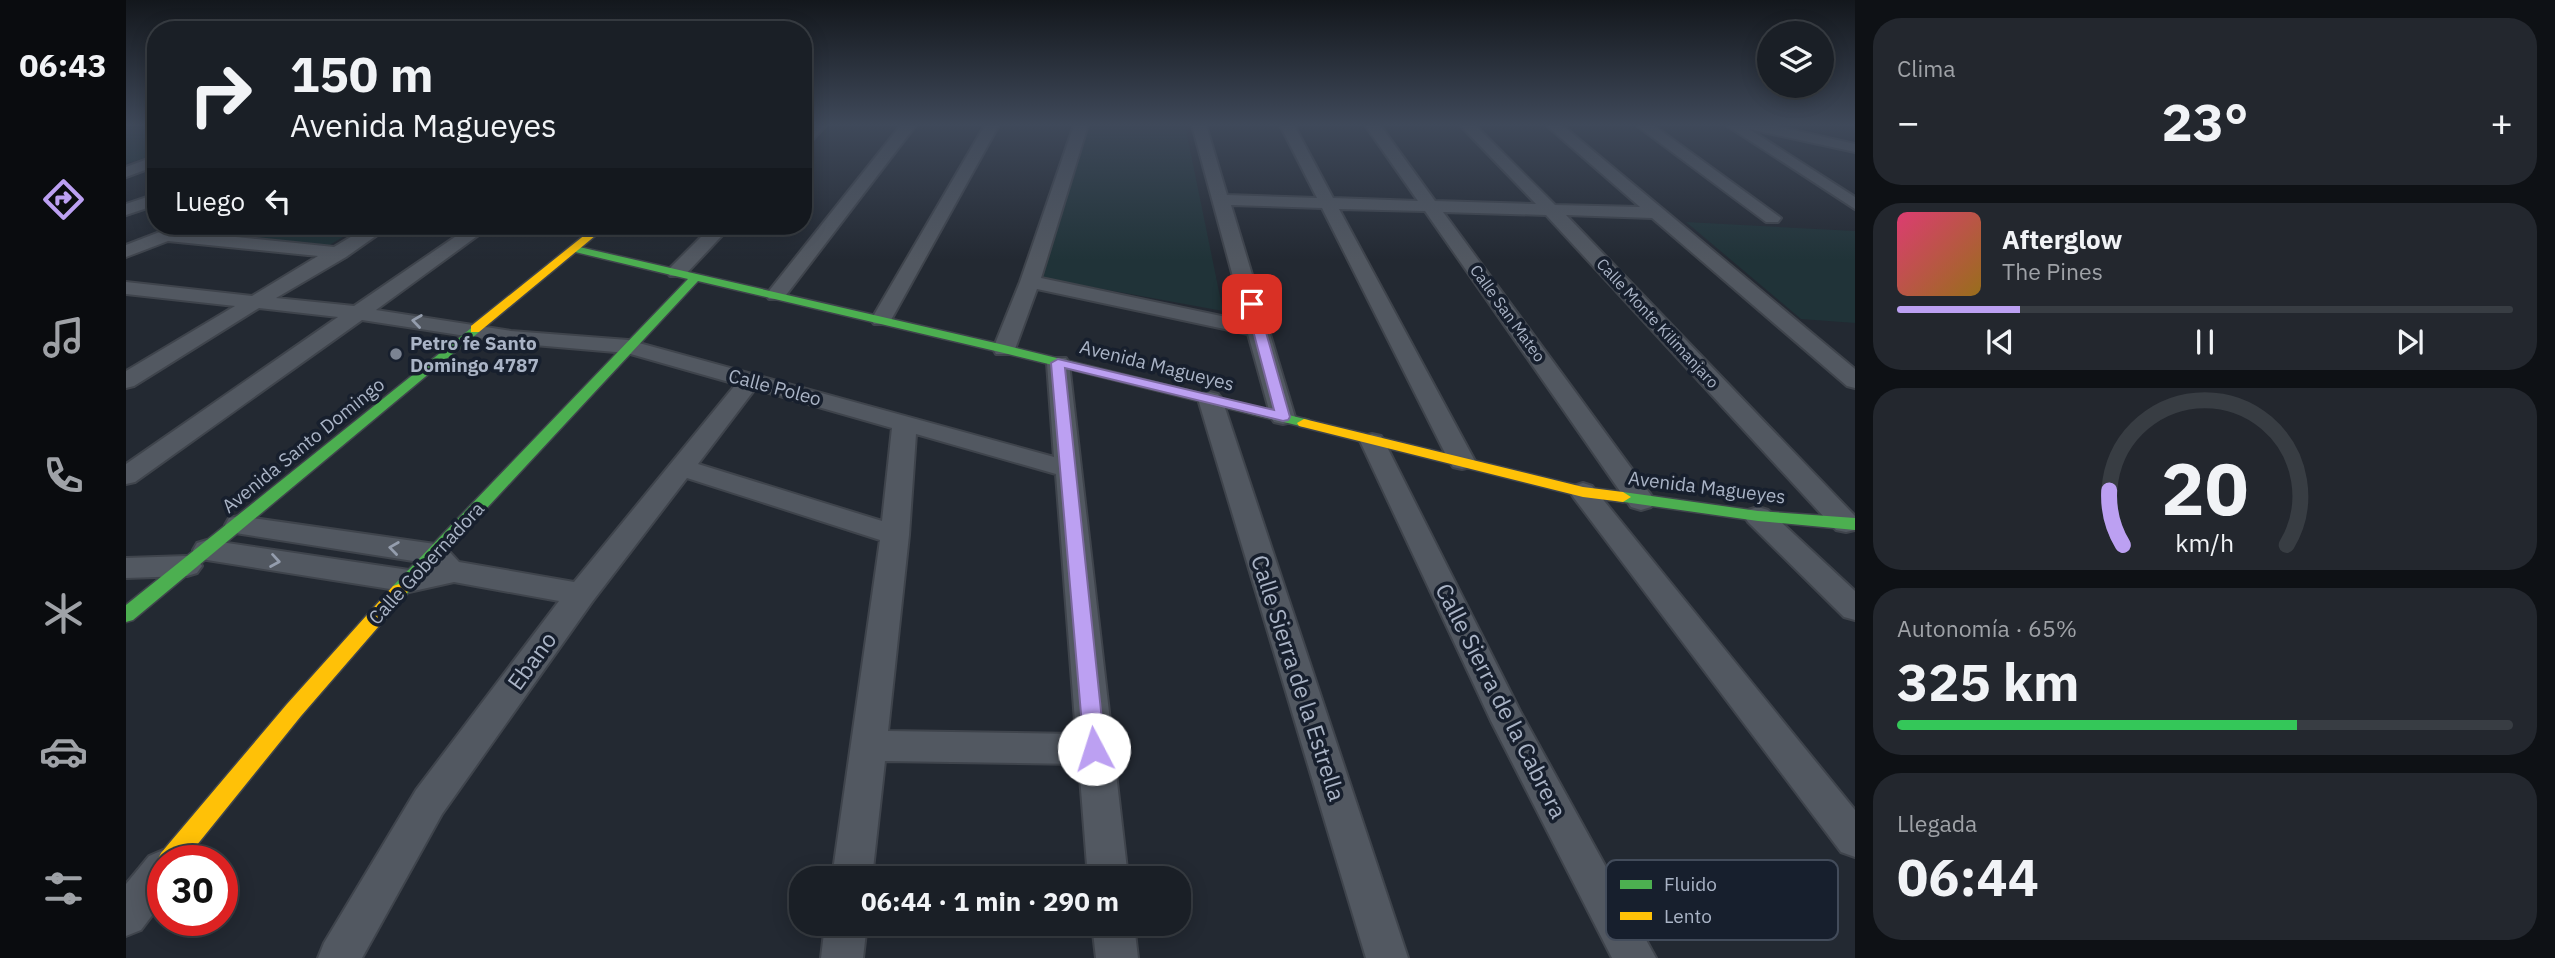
<!DOCTYPE html>
<html lang="es">
<head>
<meta charset="utf-8">
<style>
	body { margin:0; font-family:"IBM Plex Sans",sans-serif; background:#23272e; color:#f1f3f6; height:100vh; display:flex; flex-direction:column; font-size:26px; white-space:nowrap }
	* { box-sizing:border-box; margin:0 }
	p { font-size:23px; color:#9fa2a7 }
	.icon { flex:none; width:38px; height:38px; fill:none; stroke:currentColor; stroke-width:2; stroke-linecap:round; stroke-linejoin:round }
	.map { position:relative; flex:1; overflow:hidden }
	.drawer { display:flex; flex-direction:column; gap:18px; padding:18px; background:#0e1115; width:700px }
	.drawer>* { flex:none }
	.guide { position:absolute; left:21px; top:21px; width:665px; height:214px; border-radius:28px; box-shadow:0 4px 18px #0003,0 0 0 2px #383d43; background:#1a1f26; color:#f1f3f6; overflow:hidden }
	.tools { position:absolute; left:1631px; top:21px; display:grid; gap:14px }
	.tools a { display:grid; place-items:center; width:77px; height:77px; border-radius:50%; background:#1a1f26; box-shadow:0 4px 18px #0003,0 0 0 2px #383d43; font-size:35px }
	.speed { position:absolute; left:21px; top:845px; display:flex; gap:14px; font-size:35px; font-weight:700; text-align:center }
	.speed>* { display:grid; place-content:center; width:91px; height:91px; border-radius:50%; background:#1a1f26; box-shadow:0 4px 18px #0003,0 0 0 2px #383d43; line-height:1 }
	.speed .limit { border:10px solid #d22; background:#fff; color:#111 }
	.pin { position:absolute; display:grid; place-items:center; width:60px; height:60px; color:#fff; margin:-30px; border-radius:14px; box-shadow:0 4px 10px #0006 }
	.me { position:absolute; width:77px; margin:-38px; rotate:355deg; stroke-linejoin:round; filter:drop-shadow(0 0 5px #0008) }
	.turn { display:flex; align-items:center; gap:24px; height:147px; padding:0 28px; font-size:32px }
	.turn .icon { width:91px; height:91px; stroke-width:2.5 }
	.turn b { display:block; font-size:49px; line-height:60px }
	.then { display:flex; align-items:center; height:66px; padding:0 28px; background:#0003; gap:14px; font-size:26px }
	.big { font-size:52px; font-weight:700; line-height:1.1 }
	.drawer .card { flex:1; display:flex; flex-direction:column; justify-content:center; gap:10px; min-width:0; padding:0 24px; border-radius:28px; background:#23272e }
	.drawer .dial { align-items:center; gap:0 }
	.dial svg { height:182px; overflow:visible; fill:none; stroke:#383d43; stroke-width:7; stroke-linecap:round; text-anchor:middle }
	.dial text { fill:#f1f3f6; stroke:none }
	.song { display:flex; align-items:center; gap:21px }
	.cover { width:84px; height:84px; border-radius:10px; background:linear-gradient(135deg,hsl(340 70% 55%),hsl(40 70% 35%)) }
	.played { height:7px; border-radius:4px; background:linear-gradient(90deg,#bca0f2 20%,#383d43 20%) }
	.keys { display:flex; justify-content:space-around; direction:ltr }
	.heat { display:flex; justify-content:space-between; align-items:center; font-size:38px; direction:ltr }
	.charge { height:10px; border-radius:5px; background:linear-gradient(90deg,#34c759 65%,#383d43 0) }
	.trip { position:absolute; left:663px; top:866px; width:402px; height:70px; border-radius:28px; background:#1a1f26; box-shadow:0 4px 18px #0003,0 0 0 2px #383d43; font-weight:700; line-height:70px; text-align:center }
	main { display:flex; flex:1; min-height:0 }
	.dock { display:flex; flex-direction:column; width:126px; justify-content:space-around; align-items:center; background:#0a0c0f; color:#9fa2a7 }
	.dock .icon { width:49px; height:49px }
	.dock .selected { color:#bca0f2 }
	.dock b { font-size:32px; color:#f1f3f6 }
	.map>svg:first-child { display:block }
	.green { fill:#203338 }
	.lines { fill:none; stroke-linecap:round; stroke-linejoin:round }
	.street-casing { stroke:#3f444c; stroke-width:4 }
	.fast-casing { stroke:#3f444c; stroke-width:3 }
	.slow-casing { stroke:#3f444c; stroke-width:3 }
	.street { fill:#525861; fill-rule:evenodd }
	.fast { fill:#4caf50; fill-rule:evenodd }
	.slow { fill:#ffc107; fill-rule:evenodd }
	.oneway { stroke:#949dad }
	.route { fill:#bca0f2; stroke:#7a689d; stroke-width:2 }
	.poi-dot { fill:#7b8392; stroke:#171f2d; stroke-width:2.5 }
	.labels { text-anchor:middle; stroke-width:7; stroke-linejoin:round; paint-order:stroke }
	.far-street-label { font-size:16px; fill:#aab4c6; stroke:#171f2d }
	.poi-label { font-size:19px; font-weight:bold; fill:#aab4c6; stroke:#171f2d; text-anchor:start }
	.street-label { font-size:19px; fill:#aab4c6; stroke:#171f2d }
	.near-street-label { font-size:23px; fill:#aab4c6; stroke:#171f2d }
	.key { fill:#171f2d; stroke:#434c5b; stroke-width:2 }
	.key-label { font-size:19px; fill:#aab4c6 }
</style>
</head>
<body>
<main>
<nav class="dock">
<b>06:43</b>
<svg class="icon selected" aria-label="directions" viewBox="0 0 24 24"><path d="M12 3l9 9-9 9-9-9zM9 14v-3h6M13 9l2 2-2 2"/></svg>
<svg class="icon" aria-label="music" viewBox="0 0 24 24"><path d="M9 18V5l10-2v13"/><circle cx="6" cy="18" r="3"/><circle cx="16" cy="16" r="3"/></svg>
<svg class="icon" aria-label="phone" viewBox="0 0 24 24"><path d="M5 4h4l2 5-3 2q2 4 5 5l2-3 5 2v4C11 20 4 13 5 4z"/></svg>
<svg class="icon" aria-label="climate" viewBox="0 0 24 24"><path d="M12 3v18M4 7l16 10M4 17L20 7"/></svg>
<svg class="icon" aria-label="car" viewBox="0 0 24 24"><path d="M5 17H2v-5l4-1 3-4h7l3 4 3 1v5h-3M9 17h6M6 11h13"/><circle cx="7" cy="17" r="2"/><circle cx="17" cy="17" r="2"/></svg>
<svg class="icon" aria-label="filters" viewBox="0 0 24 24"><path d="M4 7h16M4 17h16"/><circle cx="9" cy="7" r="2"/><circle cx="15" cy="17" r="2"/></svg>
</nav>
<div class="map">
<svg width="1729" height="958" viewBox="0 0 1729 958">
	<rect width="100%" height="100%" fill="#232932"/>
	<g class="green">
		<polygon points="30,125 30,154 0,164 0,125"/>
		<polygon points="961,125 1059,125 1097,311 911,277"/>
		<polygon points="1560,222 1729,231 1729,323 1675,319"/>
		<polygon points="70,226 235,226 197,249 56,231"/>
	</g>
	<g class="lines">
		<defs>
			<g id="street">
				<polygon points="685,125 700,125 682,145 677,146 677,133"/>
				<polygon points="775,125 790,125 657,299 643,299 640,295 643,291"/>
				<polygon points="859,125 873,125 765,320 762,324 748,324 745,320"/>
				<polygon points="948,125 962,125 915,278 1119,321 1066,125 1080,125 1101,195 1191,198 1154,125 1168,125 1207,198 1292,201 1239,125 1254,125 1309,201 1410,204 1334,125 1349,125 1429,205 1514,207 1420,125 1436,125 1729,369 1729,388 1721,386 1526,218 1440,215 1729,516 1729,530 1720,532 1710,530 1420,215 1317,212 1525,495 1529,501 1525,507 1515,510 1505,507 1299,211 1213,209 1349,461 1345,467 1336,469 1327,467 1323,461 1196,208 1105,205 1169,417 1166,422 1157,424 1148,422 1145,417 1122,334 911,289 889,349 886,354 870,354 867,349 894,282"/>
				<polygon points="1510,125 1527,125 1655,218 1652,222 1640,222"/>
				<polygon points="1600,125 1645,125 1729,144 1729,152 1623,129 1729,197 1729,209"/>
				<polygon points="30,156 30,166 0,177 0,167"/>
				<polygon points="30,194 30,205 0,215 0,204"/>
				<path d="M49 226H59L61 232 208 247 243 226H264L220 257 150 298 228 306 345 226H365L250 310 385 331 502 340 928 457 921 363 924 358H940L943 363 1002 878H962L953 764 759 761 746 878H706L754 540 561 478 466 602 316 814 236 958H192L198 943 290 790 433 601 328 582 283 592 81 560 71 557 67 550 71 543 81 540 283 570 304 566 300 563 103 532 99 525 103 518 113 516 309 544 319 547 333 562 448 582 610 384 501 353 385 343 236 320 9 482 0 484V464L212 317 133 308 8 386 0 388V371L109 306 0 294V282L126 296 192 256 42 241 0 257V245ZM629 389 766 428 756 521 572 464ZM790 434 930 474 950 734 762 731 783 535Z"/>
				<polygon points="586,226 605,226 558,276 544,276 541,272 544,268"/>
				<polygon points="1084,392 1092,394 1096,399 1282,958 1240,958 1072,399 1076,394"/>
				<polygon points="1246,434 1255,436 1258,441 1394,711 1530,958 1486,958 1365,721 1234,441 1237,436"/>
				<polygon points="1457,483 1466,486 1729,810 1729,857 1715,852 1448,498 1444,492 1448,486"/>
				<polygon points="1632,507 1642,510 1729,591 1729,620 1718,617 1622,522 1618,516 1622,510"/>
				<polygon points="61,556 71,559 76,566 71,573 61,576 0,578 0,558"/>
				<polygon points="37,850 51,856 53,861 37,861 37,901 15,930 0,936 0,884 23,856"/>
				<polygon points="699,924 741,924 737,958 695,958"/>
				<polygon points="966,924 1008,924 1012,958 970,958"/>
			</g>
			<g id="fast">
				<polygon points="449,246 878,345 1183,420 1185,423 1178,427 878,353 572,281 279,596 267,596 264,591 267,586 562,279 445,251 444,249"/>
				<polygon points="349,325 353,326 353,332 7,620 0,622 0,605"/>
				<polygon points="1497,492 1632,511 1729,518 1729,530 1632,521 1491,501 1489,497"/>
			</g>
			<g id="slow">
				<polygon points="470,226 481,226 353,332 345,332 345,326"/>
				<polygon points="1178,419 1457,487 1497,492 1505,497 1497,502 1457,497 1173,426 1171,423"/>
				<polygon points="273,584 279,586 282,591 279,596 175,716 58,861 37,861 37,870 35,869 31,861 35,853 161,704 267,586"/>
			</g>
		</defs>
		<use href="#street" class="street-casing"/>
		<use href="#fast" class="fast-casing"/>
		<use href="#slow" class="slow-casing"/>
		<use href="#street" class="street"/>
		<use href="#fast" class="fast"/>
		<use href="#slow" class="slow"/>
	</g>
	<defs><path id="oneway-chevron" d="M-2-3.5L2.5 0L-2 3.5" fill="none" stroke-width="1.6" stroke-linecap="round" stroke-linejoin="round" transform="scale(1.75)"/></defs>
	<g class="oneway">
		<use href="#oneway-chevron" transform="translate(291 321) rotate(-172)"/>
		<use href="#oneway-chevron" transform="translate(268 548) rotate(-172)"/>
		<use href="#oneway-chevron" transform="translate(149 561) rotate(9)"/>
	</g>
	<linearGradient id="sky" x2="0" y2="1"><stop stop-color="#13171c"/><stop offset="0.48" stop-color="#3f495a"/><stop offset="1" stop-color="#3f495a" stop-opacity="0"/></linearGradient>
	<rect width="1729" height="260" fill="url(#sky)"/>
	<polygon class="route" points="1126,300 1132,304 1164,417 1162,420 1157,421 939,368 979,749 976,756 968,758 961,756 958,749 925,363 932,359 1148,410 1120,304"/>
	<circle class="poi-dot" cx="270" cy="354" r="7"/>
	<g class="labels">
		<g class="far-street-label">
			<text transform="translate(1382 313) rotate(54)" y="6">Calle San Mateo</text>
			<text transform="translate(1532 323) rotate(47)" y="6">Calle Monte Kilimanjaro</text>
		</g>
		<g class="poi-label">
			<text x="284" y="350">Petro fe Santo<tspan x="284" dy="22">Domingo 4787</tspan></text>
		</g>
		<g class="street-label">
			<text transform="translate(1031 365) rotate(14)" y="7">Avenida Magueyes</text>
			<text transform="translate(649 387) rotate(15)" y="7">Calle Poleo</text>
			<text transform="translate(177 445) rotate(-39)" y="7">Avenida Santo Domingo</text>
			<text transform="translate(1581 487) rotate(7)" y="7">Avenida Magueyes</text>
			<text transform="translate(300 563) rotate(-47)" y="7">Calle Gobernadora</text>
		</g>
		<g class="near-street-label">
			<text transform="translate(406 661) rotate(-54)" y="8">Ebano</text>
			<text transform="translate(1172 678) rotate(72)" y="8">Calle Sierra de la Estrella</text>
			<text transform="translate(1375 701) rotate(63)" y="8">Calle Sierra de la Cabrera</text>
		</g>
	</g>
	<rect x="1480" y="860" width="232" height="80" rx="10" class="key"/>
	<rect x="1494" y="880" width="32" height="9" fill="#4caf50"/>
	<rect x="1494" y="912" width="32" height="8" fill="#ffc107"/>
	<g class="key-label">
		<text x="1538" y="891">Fluido</text>
		<text x="1538" y="923">Lento</text>
	</g>
</svg>
<div class="tools">
<a><svg class="icon" aria-label="layers" viewBox="0 0 24 24"><path d="M12 4l9 5-9 5-9-5zM3 14l9 5 9-5"/></svg></a>
</div>
<div class="speed"><div class="limit">30</div></div>
<div class="pin" style="left:1126px;top:304px;background:#d93025"><svg class="icon" aria-label="arrive" viewBox="0 0 24 24"><path d="M6 21V4h12l-3 4 3 4H6"/></svg></div>
<svg class="me" style="left:968px;top:749px" viewBox="-20 -20 40 40"><circle r="19" fill="#fff"/><path d="M0-13L10 11 0 6-10 11z" fill="#bca0f2"/></svg>
<div class="trip">06:44 · 1 min · 290 m</div>
<div class="guide">
<div class="turn"><svg class="icon" aria-label="right" viewBox="0 0 24 24"><path d="M7 20v-9h11M14 6l5 5-5 5"/></svg><div><b>150 m</b>Avenida Magueyes</div></div>
<div class="then">Luego<svg class="icon" aria-label="left" viewBox="0 0 24 24"><path d="M17 20v-9H6M10 6l-5 5 5 5"/></svg></div>
</div>
</div>
<section class="drawer">
<div class="card"><p>Clima</p>
<div class="heat"><a>−</a><b class="big">23°</b><a>+</a></div>
</div>
<div class="card">
<div class="song"><i class="cover"></i><div><b>Afterglow</b><p>The Pines</p></div></div>
<div class="played"></div>
<div class="keys"><svg class="icon" aria-label="previous" viewBox="0 0 24 24"><path d="M18 5L8 12l10 7zM5 5v14"/></svg><svg class="icon" aria-label="pause" viewBox="0 0 24 24"><path d="M8 5v14M16 5v14"/></svg><svg class="icon" aria-label="next" viewBox="0 0 24 24"><path d="M6 5l10 7-10 7zM19 5v14"/></svg></div>
</div>
<div class="card dial"><svg viewBox="0 0 100 80">
<path d="M14 69A42 42 0 1 1 86 69"/>
<path d="M14 69A42 42 0 0 1 8 45" stroke="#bca0f2"/>
<text x="50" y="56" font-size="32" font-weight="700">20</text>
<text x="50" y="72" font-size="11">km/h</text>
</svg></div>
<div class="card"><p>Autonomía · 65%</p><b class="big">325 km</b><div class="charge"></div></div>
<div class="card"><p>Llegada</p><b class="big">06:44</b></div>
</section>
</main>
</body>
</html>
